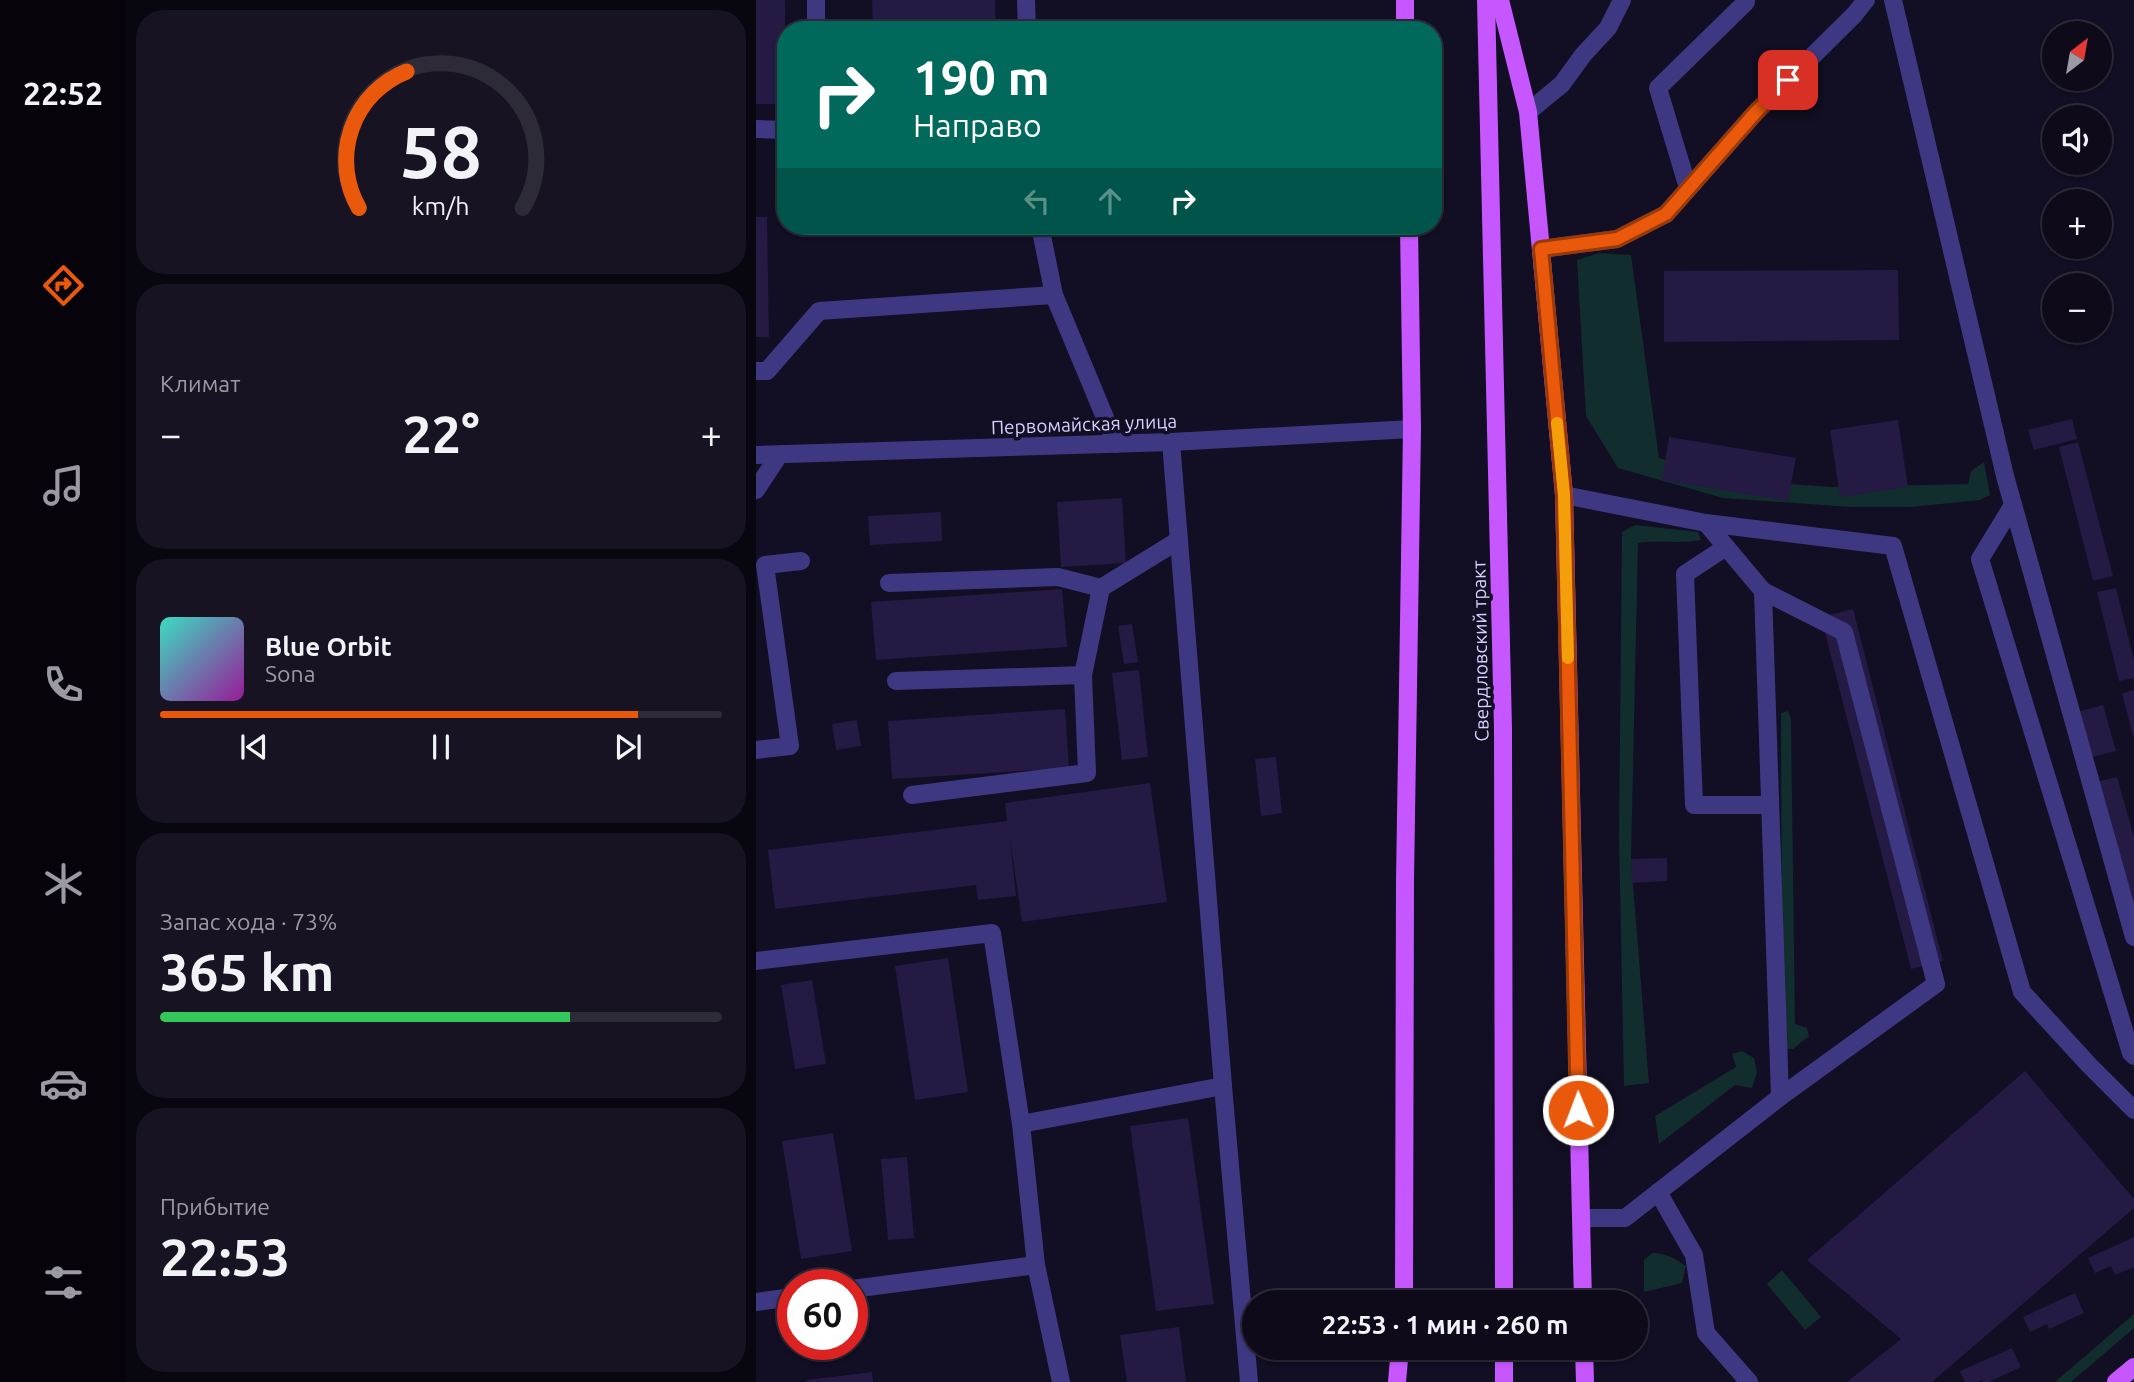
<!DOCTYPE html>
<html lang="ru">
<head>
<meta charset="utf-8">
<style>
	body { margin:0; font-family:Ubuntu,sans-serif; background:#171323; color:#f1f3f6; height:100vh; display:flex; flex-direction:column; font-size:26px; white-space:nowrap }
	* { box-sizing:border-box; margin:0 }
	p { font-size:23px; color:#9b9aa2 }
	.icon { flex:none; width:38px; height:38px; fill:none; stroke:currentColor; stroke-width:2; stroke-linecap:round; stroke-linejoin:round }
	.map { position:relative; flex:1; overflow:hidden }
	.side { display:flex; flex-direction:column; gap:10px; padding:10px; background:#08060e; width:630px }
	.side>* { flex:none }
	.guide { position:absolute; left:21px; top:21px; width:665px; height:214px; border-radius:28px; box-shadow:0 2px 5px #0004,0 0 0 2px #2e2b39; background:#00695c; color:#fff; overflow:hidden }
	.needle { width:46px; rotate:31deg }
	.fabs { position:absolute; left:1286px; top:21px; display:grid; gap:14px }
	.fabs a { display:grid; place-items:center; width:70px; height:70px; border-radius:50%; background:#0e0a1a; box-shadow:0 2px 5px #0004,0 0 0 2px #2e2b39; font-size:35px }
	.speed { position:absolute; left:21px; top:1269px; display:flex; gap:14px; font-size:35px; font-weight:700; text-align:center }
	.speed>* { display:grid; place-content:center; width:91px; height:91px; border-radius:50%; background:#0e0a1a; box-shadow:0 2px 5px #0004,0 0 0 2px #2e2b39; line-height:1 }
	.speed .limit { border:10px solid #d22; background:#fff; color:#111 }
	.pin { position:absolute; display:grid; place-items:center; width:60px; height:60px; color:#fff; margin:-30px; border-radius:14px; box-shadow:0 4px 10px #0006 }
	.me { position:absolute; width:77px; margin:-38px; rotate:359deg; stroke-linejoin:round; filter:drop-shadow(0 0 5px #0008) }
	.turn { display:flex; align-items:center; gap:24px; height:147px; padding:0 21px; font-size:32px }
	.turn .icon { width:91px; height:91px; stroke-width:2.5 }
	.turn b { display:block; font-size:49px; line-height:60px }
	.lanes { display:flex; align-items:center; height:66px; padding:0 21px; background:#0003; justify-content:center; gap:35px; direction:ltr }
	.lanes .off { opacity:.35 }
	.big { font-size:52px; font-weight:700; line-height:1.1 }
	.side .tile { flex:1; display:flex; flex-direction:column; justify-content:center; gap:10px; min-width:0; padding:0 24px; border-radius:28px; background:#171323 }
	.side .dial { align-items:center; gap:0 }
	.dial svg { height:182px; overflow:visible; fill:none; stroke:#2e2b39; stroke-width:7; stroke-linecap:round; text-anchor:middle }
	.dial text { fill:#f1f3f6; stroke:none }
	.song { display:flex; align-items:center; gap:21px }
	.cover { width:84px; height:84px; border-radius:10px; background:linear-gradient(135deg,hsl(170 70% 55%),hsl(300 70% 35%)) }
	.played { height:7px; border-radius:4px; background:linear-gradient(90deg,#ea580c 85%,#2e2b39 85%) }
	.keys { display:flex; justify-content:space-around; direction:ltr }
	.heat { display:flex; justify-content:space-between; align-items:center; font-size:38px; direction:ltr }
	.charge { height:10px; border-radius:5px; background:linear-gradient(90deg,#34c759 73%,#2e2b39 0) }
	.trip { position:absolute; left:486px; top:1290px; width:406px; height:70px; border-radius:35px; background:#0e0a1a; box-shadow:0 2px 5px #0004,0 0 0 2px #2e2b39; font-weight:700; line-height:70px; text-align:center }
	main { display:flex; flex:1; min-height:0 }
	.tabs { display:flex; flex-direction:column; width:126px; justify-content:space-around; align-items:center; background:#06040a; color:#9b9aa2 }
	.tabs .icon { width:49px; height:49px }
	.tabs .selected { color:#ea580c }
	.tabs b { font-size:32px; color:#f1f3f6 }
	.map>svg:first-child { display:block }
	.green { fill:#112d2d }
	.building { fill:#241a44 }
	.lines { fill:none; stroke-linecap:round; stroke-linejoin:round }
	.minor { stroke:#3e3883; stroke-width:18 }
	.major { stroke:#c657ff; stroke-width:18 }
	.route-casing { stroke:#983908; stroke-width:18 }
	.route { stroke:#ea580c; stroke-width:12 }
	.slow { stroke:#f59e0b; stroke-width:12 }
	.labels { text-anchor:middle; stroke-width:7; stroke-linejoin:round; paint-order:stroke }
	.street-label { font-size:19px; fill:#d7d0ff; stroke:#120e23 }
</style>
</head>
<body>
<main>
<nav class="tabs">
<b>22:52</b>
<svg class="icon selected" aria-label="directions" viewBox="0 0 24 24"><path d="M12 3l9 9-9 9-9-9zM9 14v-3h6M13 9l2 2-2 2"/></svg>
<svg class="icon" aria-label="music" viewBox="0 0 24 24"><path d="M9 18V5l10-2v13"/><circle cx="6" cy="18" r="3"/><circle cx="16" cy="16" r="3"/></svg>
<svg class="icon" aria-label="phone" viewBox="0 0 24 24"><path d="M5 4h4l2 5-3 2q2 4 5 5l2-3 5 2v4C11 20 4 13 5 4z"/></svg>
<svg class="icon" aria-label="climate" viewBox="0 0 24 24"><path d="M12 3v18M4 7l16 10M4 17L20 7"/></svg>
<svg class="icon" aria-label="car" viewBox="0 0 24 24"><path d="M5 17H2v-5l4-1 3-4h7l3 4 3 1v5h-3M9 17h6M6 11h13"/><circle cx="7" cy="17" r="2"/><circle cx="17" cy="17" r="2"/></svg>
<svg class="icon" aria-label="filters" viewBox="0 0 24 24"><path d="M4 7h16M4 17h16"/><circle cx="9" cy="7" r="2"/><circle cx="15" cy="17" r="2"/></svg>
</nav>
<section class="side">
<div class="tile dial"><svg viewBox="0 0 100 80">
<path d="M14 69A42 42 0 1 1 86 69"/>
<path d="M14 69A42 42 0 0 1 35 9" stroke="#ea580c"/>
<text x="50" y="56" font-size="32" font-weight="700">58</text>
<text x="50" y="72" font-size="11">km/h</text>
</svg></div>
<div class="tile"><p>Климат</p>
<div class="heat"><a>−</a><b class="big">22°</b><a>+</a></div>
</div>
<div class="tile">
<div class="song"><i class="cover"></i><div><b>Blue Orbit</b><p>Sona</p></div></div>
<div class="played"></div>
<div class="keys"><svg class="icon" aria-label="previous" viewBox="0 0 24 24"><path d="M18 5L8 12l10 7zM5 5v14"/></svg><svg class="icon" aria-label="pause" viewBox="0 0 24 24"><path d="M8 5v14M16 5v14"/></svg><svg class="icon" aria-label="next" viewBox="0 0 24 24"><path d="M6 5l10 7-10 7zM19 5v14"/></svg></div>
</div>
<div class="tile"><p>Запас хода · 73%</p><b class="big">365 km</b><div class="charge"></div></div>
<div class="tile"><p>Прибытие</p><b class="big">22:53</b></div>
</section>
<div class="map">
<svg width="1378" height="1382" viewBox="0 0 1378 1382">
	<rect width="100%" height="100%" fill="#120e23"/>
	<g class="green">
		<polygon points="843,253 875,255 903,458 964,479 1076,487 1212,484 1215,471 1228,462 1234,495 1224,500 1155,507 1095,507 967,498 862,468 830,416 821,260"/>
		<path d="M879 525 942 532 945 540C924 544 903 540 882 543L875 859 893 1083 868 1086 863 836 866 532Z"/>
		<polygon points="1032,711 1035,719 1039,1024 1051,1028 1053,1036 1037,1049 1030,1049 1026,1045 1025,713"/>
		<polygon points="986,1051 998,1058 1001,1072 996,1088 979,1085 903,1144 899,1116 980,1067 976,1054"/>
		<path d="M896 1253C910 1253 918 1258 930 1266L926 1283 888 1292V1260Z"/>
		<polygon points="1026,1270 1065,1317 1049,1330 1011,1284"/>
		<polygon points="1378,1314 1378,1328 1315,1382 1299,1382"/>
	</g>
	<g class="building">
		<polygon points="0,0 29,0 30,104 0,104"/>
		<polygon points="116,0 239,0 240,30 117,30"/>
		<polygon points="0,217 11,217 13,337 0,337"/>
		<polygon points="1142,270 1143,340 908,342 908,271"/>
		<polygon points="1316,419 1321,439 1278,450 1272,430"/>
		<polygon points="1142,420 1152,487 1084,497 1074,430"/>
		<polygon points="913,437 1040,458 1032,501 906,480"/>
		<polygon points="1322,442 1357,576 1337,581 1303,447"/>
		<polygon points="366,498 370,563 305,567 301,502"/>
		<polygon points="185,512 186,541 114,545 112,516"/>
		<polygon points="1360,588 1378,661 1378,678 1363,681 1341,592"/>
		<polygon points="306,589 311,647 120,660 115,602"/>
		<polygon points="1097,609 1187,961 1155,969 1065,617"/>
		<polygon points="376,624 382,662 368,664 362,626"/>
		<polygon points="383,670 392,757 366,760 356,673"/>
		<polygon points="1378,690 1378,736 1377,736 1366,693"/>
		<polygon points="1347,705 1360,751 1333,758 1321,712"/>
		<polygon points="309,709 313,768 136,779 132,721"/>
		<polygon points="101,720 105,746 80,750 76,724"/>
		<polygon points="520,757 526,813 505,816 499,759"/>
		<polygon points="1361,777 1378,837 1378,902 1375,903 1336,783"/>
		<polygon points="394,783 411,902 266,922 254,838 260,896 222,900 220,885 19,909 12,850 251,821 249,803"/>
		<polygon points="911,858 911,881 876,883 875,859"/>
		<polygon points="192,958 212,1092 159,1100 139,966"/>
		<polygon points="56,980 70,1064 39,1069 25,985"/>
		<polygon points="1269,1071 1378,1199 1378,1208 1176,1382 1091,1382 1145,1339 1051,1260"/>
		<polygon points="432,1118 458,1304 400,1311 374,1126"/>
		<polygon points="77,1133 96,1251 45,1259 26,1141"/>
		<polygon points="151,1157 158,1238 132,1240 125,1159"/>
		<polygon points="1378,1237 1378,1267 1359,1275 1355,1266 1339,1273 1332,1258"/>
		<polygon points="1319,1293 1328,1313 1293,1329 1291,1324 1274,1332 1267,1317"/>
		<polygon points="423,1327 430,1382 371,1382 364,1335"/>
		<polygon points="1256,1348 1265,1367 1233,1382 1227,1382 1226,1380 1222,1382 1209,1382 1204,1371"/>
		<polygon points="116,1372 117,1382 51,1382 51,1380"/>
	</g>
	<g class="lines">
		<g class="minor">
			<polyline points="60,0 60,30"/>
			<polyline points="270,0 271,30"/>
			<polyline points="1137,0 1249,476 1378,937"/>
			<polyline points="772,112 806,84 827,55 852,28 866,0"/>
			<polyline points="0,129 30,130"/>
			<polyline points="932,188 902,88 990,2"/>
			<polyline points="284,226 298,295 360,444"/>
			<polyline points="785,249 861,239 910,214 999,113 1098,15 1110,0"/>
			<polyline points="0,371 11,371 63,311 298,295"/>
			<polyline points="415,442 467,1086 493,1382"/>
			<polyline points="0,455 415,442 656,429"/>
			<polyline points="0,490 23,455"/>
			<polyline points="808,495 950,523 1007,591 1088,632 1180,984 1024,1097 869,1218 825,1218"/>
			<polyline points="1257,505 1224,559 1375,1053 1378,1056"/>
			<polyline points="950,523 1137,546 1266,992 1333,1065 1378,1110"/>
			<polyline points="970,547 929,574 938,805 1014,805"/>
			<polyline points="133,583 302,577 345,588"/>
			<polyline points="1007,591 1024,1097"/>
			<polyline points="140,681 327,675"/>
			<polyline points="0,750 34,746 9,565 45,561"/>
			<polyline points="156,795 331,773 327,675 345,588 423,540"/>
			<polyline points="0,961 236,933 265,1124"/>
			<polyline points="902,1192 938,1255 950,1333 993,1382"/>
			<polyline points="280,1265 305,1382"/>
			<polyline points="96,1289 280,1265 265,1124 467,1086"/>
			<polyline points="0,1302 37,1297"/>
		</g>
		<g class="major">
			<polyline points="649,0 649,30"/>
			<polyline points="730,0 747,729 748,1302"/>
			<polyline points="744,0 772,112 808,495 827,1302"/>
			<polyline points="648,1302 649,881 656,429 653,226"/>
			<polyline points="748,1348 748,1382"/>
			<polyline points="828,1348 829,1382"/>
			<polyline points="641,1382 644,1348"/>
			<polyline points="1360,1382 1378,1367"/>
		</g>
	</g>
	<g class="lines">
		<defs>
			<polyline id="route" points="822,1110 808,495 785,249 861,239 910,214 999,113 1032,80"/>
		</defs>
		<use href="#route" class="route-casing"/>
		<use href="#route" class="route"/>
		<polyline class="slow" points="801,423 808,495 812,658"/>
	</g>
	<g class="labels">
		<g class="street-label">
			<text transform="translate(328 424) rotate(-2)" y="7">Первомайская улица</text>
			<text transform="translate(724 651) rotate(-91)" y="7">Свердловский тракт</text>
		</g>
	</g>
</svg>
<div class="fabs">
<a><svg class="needle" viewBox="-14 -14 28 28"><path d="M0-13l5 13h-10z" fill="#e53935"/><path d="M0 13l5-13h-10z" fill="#9b9aa2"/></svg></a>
<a><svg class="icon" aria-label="sound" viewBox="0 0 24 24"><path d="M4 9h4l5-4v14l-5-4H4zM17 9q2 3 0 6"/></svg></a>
<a>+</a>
<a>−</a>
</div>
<div class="speed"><div class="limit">60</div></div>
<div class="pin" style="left:1032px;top:80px;background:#d93025"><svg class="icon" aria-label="arrive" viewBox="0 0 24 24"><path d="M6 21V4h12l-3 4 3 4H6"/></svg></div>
<svg class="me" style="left:822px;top:1110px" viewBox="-20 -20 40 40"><circle r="17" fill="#ea580c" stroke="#fff" stroke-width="3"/><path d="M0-11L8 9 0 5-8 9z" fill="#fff"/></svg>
<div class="trip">22:53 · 1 мин · 260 m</div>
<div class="guide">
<div class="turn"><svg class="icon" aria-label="right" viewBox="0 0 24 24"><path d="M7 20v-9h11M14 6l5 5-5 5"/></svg><div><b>190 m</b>Направо</div></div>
<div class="lanes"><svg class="icon off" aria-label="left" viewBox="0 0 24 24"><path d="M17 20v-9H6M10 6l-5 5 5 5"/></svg><svg class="icon off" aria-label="ahead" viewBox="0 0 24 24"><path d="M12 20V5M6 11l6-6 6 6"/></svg><svg class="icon" aria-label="right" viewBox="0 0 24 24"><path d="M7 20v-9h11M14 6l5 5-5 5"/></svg></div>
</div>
</div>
</main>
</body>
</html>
